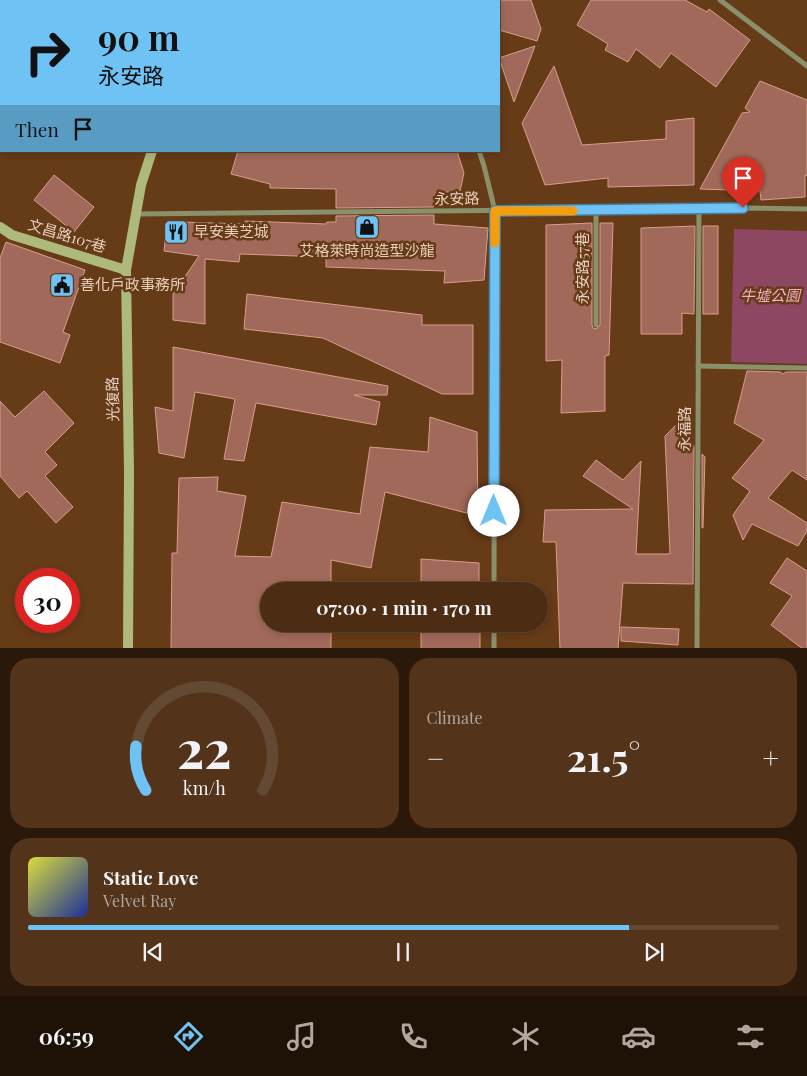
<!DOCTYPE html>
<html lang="en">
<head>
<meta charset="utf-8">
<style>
	body { margin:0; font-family:"Playfair Display","Noto Sans TC",serif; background:#53341b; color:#f1f3f6; height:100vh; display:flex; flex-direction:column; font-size:19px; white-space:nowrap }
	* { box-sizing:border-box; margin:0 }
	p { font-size:16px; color:#b2a79f }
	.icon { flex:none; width:28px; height:28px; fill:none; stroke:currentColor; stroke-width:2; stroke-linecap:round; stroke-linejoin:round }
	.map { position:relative; height:648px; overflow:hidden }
	.drawer { display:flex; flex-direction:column; gap:10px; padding:10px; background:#2a180a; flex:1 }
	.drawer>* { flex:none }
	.banner { position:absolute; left:0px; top:0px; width:500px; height:152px; box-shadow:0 2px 8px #0003,0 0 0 1px #634832; background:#6fc2f4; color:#111; overflow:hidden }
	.speed { position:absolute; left:15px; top:568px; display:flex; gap:10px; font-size:25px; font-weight:700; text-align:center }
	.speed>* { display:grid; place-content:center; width:65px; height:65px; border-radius:50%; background:#4c2c12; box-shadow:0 2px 8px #0003,0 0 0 1px #634832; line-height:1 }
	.speed .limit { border:8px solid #d22; background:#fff; color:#111 }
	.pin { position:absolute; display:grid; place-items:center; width:42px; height:42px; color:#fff; margin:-51px -21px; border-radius:50% 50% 50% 0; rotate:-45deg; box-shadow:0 0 5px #0007 }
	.pin .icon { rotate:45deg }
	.me { position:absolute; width:55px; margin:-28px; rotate:0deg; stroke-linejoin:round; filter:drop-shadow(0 0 4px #0008) }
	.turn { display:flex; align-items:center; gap:18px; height:105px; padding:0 15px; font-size:22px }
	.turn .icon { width:65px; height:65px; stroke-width:2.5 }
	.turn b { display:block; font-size:35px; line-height:42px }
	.then { display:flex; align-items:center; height:48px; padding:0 15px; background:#0003; gap:10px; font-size:19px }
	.big { font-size:38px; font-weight:700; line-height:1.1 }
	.drawer .card { flex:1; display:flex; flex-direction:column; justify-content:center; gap:8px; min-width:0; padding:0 18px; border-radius:20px; background:#53341b }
	.drawer .dial { align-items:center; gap:0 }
	.dial svg { height:130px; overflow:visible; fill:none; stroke:#634832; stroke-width:7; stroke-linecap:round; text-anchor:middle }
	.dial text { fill:#f1f3f6; stroke:none }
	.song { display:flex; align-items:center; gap:15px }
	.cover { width:60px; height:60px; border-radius:8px; background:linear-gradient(135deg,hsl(60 70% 55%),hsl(230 70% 35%)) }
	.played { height:5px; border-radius:2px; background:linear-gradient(90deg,#6fc2f4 80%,#634832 80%) }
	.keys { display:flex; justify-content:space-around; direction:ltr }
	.heat { display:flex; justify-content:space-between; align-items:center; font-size:28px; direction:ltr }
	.drawer .tiles { flex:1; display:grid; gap:10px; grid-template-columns:1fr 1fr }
	.card:last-child { grid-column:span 2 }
	.trip { position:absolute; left:260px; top:582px; width:288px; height:50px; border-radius:25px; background:#4c2c12; box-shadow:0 2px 8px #0003,0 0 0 1px #634832; font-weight:700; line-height:50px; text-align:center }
	.tab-bar { display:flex; height:80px; justify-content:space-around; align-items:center; background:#1e1207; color:#b2a79f }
	.tab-bar .icon { width:35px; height:35px }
	.tab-bar .on { color:#6fc2f4 }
	.tab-bar b { font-size:22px; color:#f1f3f6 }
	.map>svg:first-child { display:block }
	.green { fill:#8d4762 }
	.building { fill:#a16959; stroke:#da9d8c }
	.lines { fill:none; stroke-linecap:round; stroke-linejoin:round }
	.street { stroke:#89906a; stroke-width:5 }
	.secondary { stroke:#aeb97c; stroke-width:10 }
	.route-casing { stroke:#487e9f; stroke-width:12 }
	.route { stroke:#6fc2f4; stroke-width:9 }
	.slow { stroke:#f59e0b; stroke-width:9 }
	.labels { text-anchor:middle; stroke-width:5; stroke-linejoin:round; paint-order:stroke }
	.street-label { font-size:15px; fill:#eacfbd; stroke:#663b18 }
	.poi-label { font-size:15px; fill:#eacfbd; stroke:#663b18; text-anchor:start }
	.park-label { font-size:15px; font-style:italic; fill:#f5acc5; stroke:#663b18 }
</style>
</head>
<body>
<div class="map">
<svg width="807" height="649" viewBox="0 0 807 649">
	<rect width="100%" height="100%" fill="#663b18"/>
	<polygon class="green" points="734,229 807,231 807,364 731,362"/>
	<g class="building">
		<polygon points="499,0 531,0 541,29 537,41 499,30"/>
		<polygon points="591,0 685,0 707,12 709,9 750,40 716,87 671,53 660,68 636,49 628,62 605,50 608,44 577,25"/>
		<polygon points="535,46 514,102 499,58"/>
		<polygon points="554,66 582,145 666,139 666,121 694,118 694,185 608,187 608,178 545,185 522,123"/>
		<polygon points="760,81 807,100 807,176 805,175 805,197 761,200 760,191 700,189 742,113 750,112 745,108"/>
		<polygon points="238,151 457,151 464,173 460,191 435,193 434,207 336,208 336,189 270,188 270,184 231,174"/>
		<polygon points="54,175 94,207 74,232 34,200"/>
		<polygon points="434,215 434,224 488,228 484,280 444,283 445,271 326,267 326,257 240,254 239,262 205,259 205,324 173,320 173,294 199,256 164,251 166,234 181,222 245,224 245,221 326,224 327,222 336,222 336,216"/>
		<polygon points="592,223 592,325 593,328 596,329 600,325 600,223 613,223 609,355 605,356 605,411 561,413 562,360 546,361 546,225"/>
		<polygon points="695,226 694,314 682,313 682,334 641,334 641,228"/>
		<rect x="703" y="226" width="15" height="88"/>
		<polygon points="6,242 85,270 63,332 70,335 60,363 0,342 0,258"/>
		<polygon points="247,294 422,315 422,325 473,325 473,394 442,394 323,338 244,329"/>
		<polygon points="173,347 388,386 387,395 354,395 380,402 376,425 256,403 244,461 224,459 235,399 195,392 184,458 159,453 155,407 173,411"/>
		<polygon points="747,371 780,372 783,374 786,372 807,372 807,480 792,470 768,498 807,523 807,531 798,546 752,524 743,540 733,515 750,491 732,478 764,440 734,423"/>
		<polygon points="44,391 74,423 45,452 57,465 45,476 73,507 56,523 27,491 19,498 0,476 0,401 15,417"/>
		<polygon points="430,417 477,432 478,516 385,492 371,568 331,560 331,591 265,591 265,624 331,624 331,649 171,649 172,553 177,553 179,478 218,477 217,491 246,496 235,556 271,557 282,502 360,514 370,447 428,452"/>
		<polygon points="676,425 694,446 693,584 623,583 618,649 560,649 556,542 543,542 545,510 633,509 583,476 596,460 623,480 641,461 636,554 670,554 665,436"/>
		<polygon points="702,454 705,457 703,528 702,528"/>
		<polygon points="787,558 807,571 807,649 803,649 771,625 792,596 770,583"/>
		<polygon points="421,559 479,563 479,591 421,591"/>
		<rect x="421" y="624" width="59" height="25"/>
		<polygon points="621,627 679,629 678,645 621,641"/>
	</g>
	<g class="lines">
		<g class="street">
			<polyline points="422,0 422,1"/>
			<polyline points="720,0 807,66"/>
			<polyline points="479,151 484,166 495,211 494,591"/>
			<polyline points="596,211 596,325"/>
			<polyline points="137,214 743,208 807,209"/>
			<polyline points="698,366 807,368"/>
			<polyline points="494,624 494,649"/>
			<polyline points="697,649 699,209"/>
		</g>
		<g class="secondary">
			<polyline points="234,1 236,0"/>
			<polyline points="0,227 12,235 126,270"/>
			<polyline points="128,649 129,473 126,270 141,185 152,151"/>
		</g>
	</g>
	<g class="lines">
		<defs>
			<polyline id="route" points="494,511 495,211 743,208"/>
		</defs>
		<use href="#route" class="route-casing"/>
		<use href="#route" class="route"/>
		<polyline class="slow" points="495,243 495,211 573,211"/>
	</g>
	<defs>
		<symbol id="shop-square" viewBox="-11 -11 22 22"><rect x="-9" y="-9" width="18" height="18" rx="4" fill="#6fc2f4" stroke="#663b18"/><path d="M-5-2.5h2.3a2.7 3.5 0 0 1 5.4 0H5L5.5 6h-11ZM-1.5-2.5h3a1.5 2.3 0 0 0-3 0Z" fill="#111"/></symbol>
		<symbol id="restaurant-square" viewBox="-11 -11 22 22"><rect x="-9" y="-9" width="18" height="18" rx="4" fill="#6fc2f4" stroke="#663b18"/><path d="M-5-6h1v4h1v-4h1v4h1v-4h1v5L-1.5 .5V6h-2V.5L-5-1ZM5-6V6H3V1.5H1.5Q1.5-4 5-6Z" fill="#111"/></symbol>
		<symbol id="civic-square" viewBox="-11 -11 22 22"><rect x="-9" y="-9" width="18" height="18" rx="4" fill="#6fc2f4" stroke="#663b18"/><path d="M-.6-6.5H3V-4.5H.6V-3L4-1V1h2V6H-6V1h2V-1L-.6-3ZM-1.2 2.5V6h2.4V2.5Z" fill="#111"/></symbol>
	</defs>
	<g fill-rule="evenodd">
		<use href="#shop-square" x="353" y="213" width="28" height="28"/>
		<use href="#restaurant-square" x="162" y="218" width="28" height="28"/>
		<use href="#civic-square" x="48" y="271" width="28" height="28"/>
	</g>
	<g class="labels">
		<g class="street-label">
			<text transform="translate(457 199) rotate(-1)" y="5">永安路</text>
			<text transform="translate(67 236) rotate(17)" y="5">文昌路107巷</text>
			<text transform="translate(583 268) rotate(-90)" y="5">永安路57巷</text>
			<text transform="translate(113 399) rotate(-91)" y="5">光復路</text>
			<text transform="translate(685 429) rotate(-90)" y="5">永福路</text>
		</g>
		<g class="poi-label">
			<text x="194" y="237">早安美芝城</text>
			<text x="367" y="256" text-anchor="middle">艾格萊時尚造型沙龍</text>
			<text x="80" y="290">善化戶政事務所</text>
		</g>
		<g class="park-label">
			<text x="770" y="301">牛墟公園</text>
		</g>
	</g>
</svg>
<div class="speed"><div class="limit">30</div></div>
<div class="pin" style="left:743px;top:208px;background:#d93025"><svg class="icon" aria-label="arrive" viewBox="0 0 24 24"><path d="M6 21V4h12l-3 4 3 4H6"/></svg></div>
<svg class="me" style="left:494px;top:511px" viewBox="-20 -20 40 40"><circle r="19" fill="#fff"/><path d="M0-13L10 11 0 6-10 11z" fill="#6fc2f4"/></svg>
<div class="trip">07:00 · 1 min · 170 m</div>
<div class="banner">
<div class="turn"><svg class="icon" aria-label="right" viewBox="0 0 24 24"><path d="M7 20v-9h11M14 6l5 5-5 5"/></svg><div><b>90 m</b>永安路</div></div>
<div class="then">Then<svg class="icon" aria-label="arrive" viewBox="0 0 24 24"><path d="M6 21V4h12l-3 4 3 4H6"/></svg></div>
</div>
</div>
<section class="drawer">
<div class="tiles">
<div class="card dial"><svg viewBox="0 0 100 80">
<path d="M14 69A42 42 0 1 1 86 69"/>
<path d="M14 69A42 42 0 0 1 8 42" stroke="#6fc2f4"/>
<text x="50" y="56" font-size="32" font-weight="700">22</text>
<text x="50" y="72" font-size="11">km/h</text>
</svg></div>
<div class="card"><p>Climate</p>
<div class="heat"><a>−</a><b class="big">21.5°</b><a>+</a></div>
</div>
<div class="card">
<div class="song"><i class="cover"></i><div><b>Static Love</b><p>Velvet Ray</p></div></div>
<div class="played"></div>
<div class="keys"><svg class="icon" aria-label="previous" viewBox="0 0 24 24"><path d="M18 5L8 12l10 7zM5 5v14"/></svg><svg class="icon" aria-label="pause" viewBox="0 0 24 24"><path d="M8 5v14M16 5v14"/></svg><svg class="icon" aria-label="next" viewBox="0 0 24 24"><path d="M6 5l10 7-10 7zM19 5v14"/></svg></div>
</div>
</div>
</section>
<nav class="tab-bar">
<b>06:59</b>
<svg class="icon on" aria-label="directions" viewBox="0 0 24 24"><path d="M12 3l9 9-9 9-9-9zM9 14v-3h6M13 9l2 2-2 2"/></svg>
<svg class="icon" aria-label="music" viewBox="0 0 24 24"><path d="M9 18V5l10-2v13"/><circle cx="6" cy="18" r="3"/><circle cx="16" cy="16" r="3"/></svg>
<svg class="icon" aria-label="phone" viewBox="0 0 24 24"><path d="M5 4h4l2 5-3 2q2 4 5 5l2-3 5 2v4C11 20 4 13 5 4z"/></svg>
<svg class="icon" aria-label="climate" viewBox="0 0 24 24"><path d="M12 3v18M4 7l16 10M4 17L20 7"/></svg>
<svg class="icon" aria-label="car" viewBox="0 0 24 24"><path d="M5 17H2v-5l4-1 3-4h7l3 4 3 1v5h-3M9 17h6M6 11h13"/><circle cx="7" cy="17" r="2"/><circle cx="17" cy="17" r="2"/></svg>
<svg class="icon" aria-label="filters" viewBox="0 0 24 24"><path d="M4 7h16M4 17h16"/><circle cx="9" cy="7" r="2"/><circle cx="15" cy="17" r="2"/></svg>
</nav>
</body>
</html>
